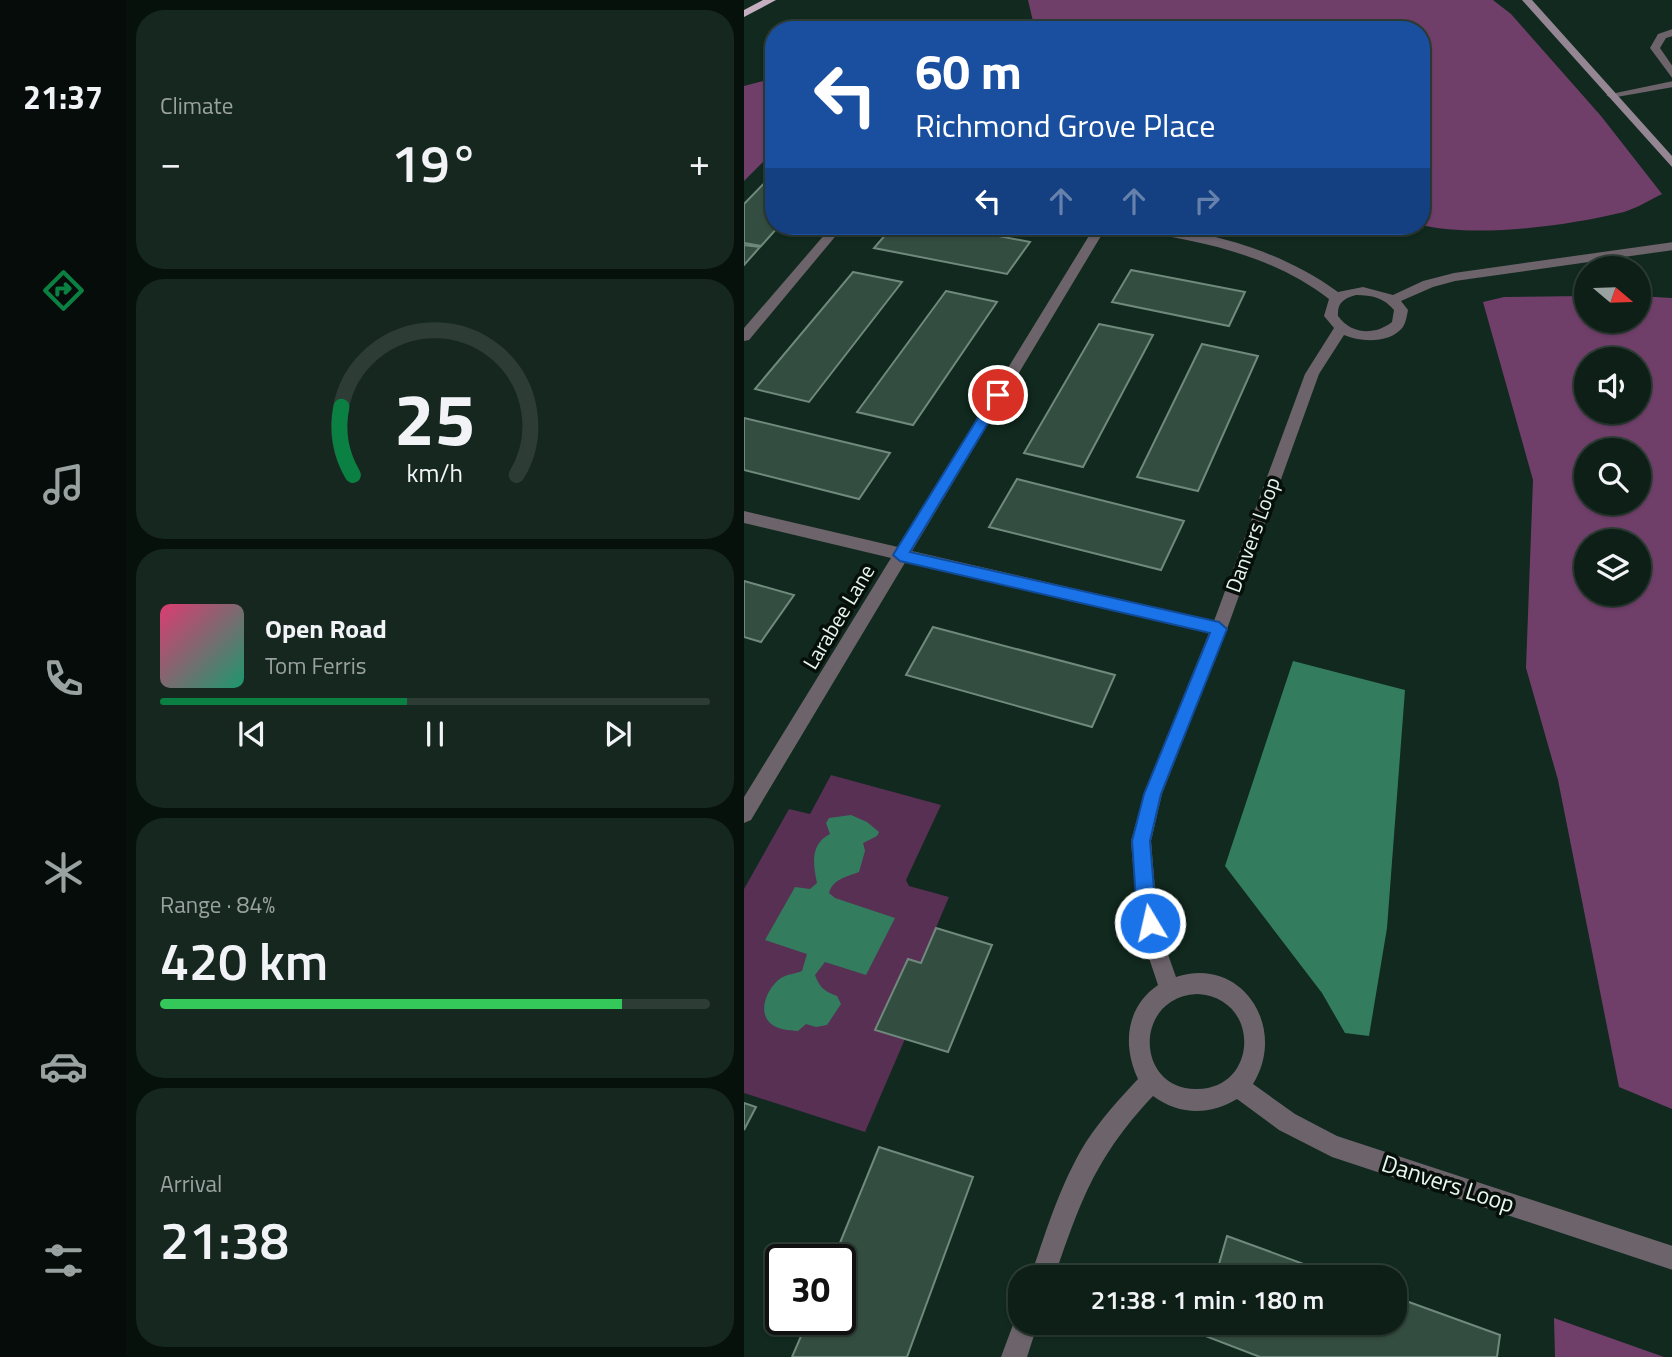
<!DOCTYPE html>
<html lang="en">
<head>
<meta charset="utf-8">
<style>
	body { margin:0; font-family:"Titillium Web",sans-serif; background:#16271f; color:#f1f3f6; height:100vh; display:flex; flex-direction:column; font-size:26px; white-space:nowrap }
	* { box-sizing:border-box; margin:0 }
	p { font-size:23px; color:#9aa2a1 }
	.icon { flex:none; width:38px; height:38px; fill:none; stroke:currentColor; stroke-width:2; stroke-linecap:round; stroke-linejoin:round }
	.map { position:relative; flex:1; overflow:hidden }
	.drawer { display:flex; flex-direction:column; gap:10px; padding:10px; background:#07110c; width:618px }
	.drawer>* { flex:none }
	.guide { position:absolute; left:21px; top:21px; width:665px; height:214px; border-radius:28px; box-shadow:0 2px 5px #0004,0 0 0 2px #2d3d35; background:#1a4fa0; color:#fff; overflow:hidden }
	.needle { width:46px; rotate:109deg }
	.tools { position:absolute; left:830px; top:256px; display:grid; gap:14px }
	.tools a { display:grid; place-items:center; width:77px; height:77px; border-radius:50%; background:#0d1f16; box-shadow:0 2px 5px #0004,0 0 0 2px #2d3d35; font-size:35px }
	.speed { position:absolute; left:21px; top:1244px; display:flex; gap:14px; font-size:35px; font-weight:700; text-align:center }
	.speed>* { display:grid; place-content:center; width:91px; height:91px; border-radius:50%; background:#0d1f16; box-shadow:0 2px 5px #0004,0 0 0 2px #2d3d35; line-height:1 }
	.speed .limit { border:4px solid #111; border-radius:10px; background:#fff; color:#111 }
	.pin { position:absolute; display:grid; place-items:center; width:60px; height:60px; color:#fff; margin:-30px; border:4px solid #fff; border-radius:50%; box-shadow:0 2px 7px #0007 }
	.me { position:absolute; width:77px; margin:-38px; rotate:351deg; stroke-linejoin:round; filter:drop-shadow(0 0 5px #0008) }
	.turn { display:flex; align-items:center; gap:24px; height:147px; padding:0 35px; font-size:32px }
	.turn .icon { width:91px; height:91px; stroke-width:2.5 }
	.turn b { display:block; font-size:49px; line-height:60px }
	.lanes { display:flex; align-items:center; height:66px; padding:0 35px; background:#0003; justify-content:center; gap:35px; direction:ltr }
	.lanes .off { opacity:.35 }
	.big { font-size:52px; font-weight:600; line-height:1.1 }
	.drawer .widget { flex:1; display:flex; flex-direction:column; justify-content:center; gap:10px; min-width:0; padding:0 24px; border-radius:28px; background:#16271f }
	.drawer .dial { align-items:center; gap:0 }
	.dial svg { height:182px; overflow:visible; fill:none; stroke:#2d3d35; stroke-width:7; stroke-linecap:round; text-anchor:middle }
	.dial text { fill:#f1f3f6; stroke:none }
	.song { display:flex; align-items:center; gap:21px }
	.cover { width:84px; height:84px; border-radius:10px; background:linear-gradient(135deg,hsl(340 70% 55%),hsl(160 70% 35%)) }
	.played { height:7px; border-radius:4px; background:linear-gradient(90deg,#0b8043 45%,#2d3d35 45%) }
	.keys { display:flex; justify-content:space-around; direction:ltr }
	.heat { display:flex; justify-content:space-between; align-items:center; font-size:38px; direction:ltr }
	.charge { height:10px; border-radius:5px; background:linear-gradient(90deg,#34c759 84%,#2d3d35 0) }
	.trip { position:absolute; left:264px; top:1265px; width:399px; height:70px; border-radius:28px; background:#0d1f16; box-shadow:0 2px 5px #0004,0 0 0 2px #2d3d35; font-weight:600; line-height:70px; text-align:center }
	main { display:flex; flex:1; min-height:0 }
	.menu { display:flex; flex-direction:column; width:126px; justify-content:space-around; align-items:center; background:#050c09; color:#9aa2a1 }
	.menu .icon { width:49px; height:49px }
	.menu .active { color:#0b8043 }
	.menu b { font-size:32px; color:#f1f3f6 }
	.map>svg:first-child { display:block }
	.green { fill:#573053 }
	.forest { fill:#6f3f69; fill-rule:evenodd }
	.water { fill:#337d5e }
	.building { fill:#344d41; stroke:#6f8a7c; stroke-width:2 }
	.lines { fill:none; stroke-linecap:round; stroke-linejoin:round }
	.service { fill:#6c636b; fill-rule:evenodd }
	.minor { fill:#6c636b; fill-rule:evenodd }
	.secondary { fill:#958693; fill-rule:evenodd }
	.trunk { fill:#c4aec0; fill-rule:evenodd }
	.route { fill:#1a73e8; stroke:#114b97; stroke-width:2 }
	.labels { text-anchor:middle; stroke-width:7; stroke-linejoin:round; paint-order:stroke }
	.street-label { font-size:21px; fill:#e7f6ee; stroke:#060f0a }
	.near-street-label { font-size:24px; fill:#e7f6ee; stroke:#060f0a }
</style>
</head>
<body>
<main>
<nav class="menu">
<b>21:37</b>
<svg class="icon active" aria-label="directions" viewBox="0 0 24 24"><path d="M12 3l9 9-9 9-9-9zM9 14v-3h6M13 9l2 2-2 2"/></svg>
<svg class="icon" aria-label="music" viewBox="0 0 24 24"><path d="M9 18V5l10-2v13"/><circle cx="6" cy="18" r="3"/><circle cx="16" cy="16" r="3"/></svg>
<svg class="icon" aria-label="phone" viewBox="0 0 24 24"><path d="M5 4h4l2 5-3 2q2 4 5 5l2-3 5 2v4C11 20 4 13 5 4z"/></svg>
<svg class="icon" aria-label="climate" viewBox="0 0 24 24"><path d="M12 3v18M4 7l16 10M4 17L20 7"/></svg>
<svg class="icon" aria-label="car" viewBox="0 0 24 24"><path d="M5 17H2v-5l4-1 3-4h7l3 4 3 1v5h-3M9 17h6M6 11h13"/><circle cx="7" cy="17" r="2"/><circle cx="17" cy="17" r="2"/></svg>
<svg class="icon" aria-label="filters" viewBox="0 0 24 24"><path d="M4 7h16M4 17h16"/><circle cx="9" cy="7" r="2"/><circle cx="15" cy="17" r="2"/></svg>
</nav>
<section class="drawer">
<div class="widget"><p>Climate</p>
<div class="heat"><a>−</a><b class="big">19°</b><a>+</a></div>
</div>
<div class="widget dial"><svg viewBox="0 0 100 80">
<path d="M14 69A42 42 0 1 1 86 69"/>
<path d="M14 69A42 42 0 0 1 9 39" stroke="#0b8043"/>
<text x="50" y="56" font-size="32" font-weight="700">25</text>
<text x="50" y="72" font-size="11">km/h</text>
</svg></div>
<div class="widget">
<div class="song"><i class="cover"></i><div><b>Open Road</b><p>Tom Ferris</p></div></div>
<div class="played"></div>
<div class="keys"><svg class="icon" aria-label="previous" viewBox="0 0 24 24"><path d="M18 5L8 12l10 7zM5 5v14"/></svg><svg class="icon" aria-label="pause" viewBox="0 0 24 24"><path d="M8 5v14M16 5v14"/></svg><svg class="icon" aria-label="next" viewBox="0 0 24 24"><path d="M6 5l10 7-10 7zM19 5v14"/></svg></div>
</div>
<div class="widget"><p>Range · 84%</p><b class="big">420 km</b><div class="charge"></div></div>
<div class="widget"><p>Arrival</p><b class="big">21:38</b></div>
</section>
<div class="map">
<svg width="929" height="1357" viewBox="0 0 929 1357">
	<rect width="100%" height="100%" fill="#11291e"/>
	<polygon class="green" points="87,775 197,805 162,880 165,886 205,897 177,963 164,959 131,1029 161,1039 121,1132 0,1093 0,889 45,809 66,814"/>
	<g class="forest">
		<path d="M284 0H749L767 14 857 116 918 194C906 200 893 208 880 212 823 226 733 238 677 225V30H291Z"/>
		<polygon points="30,78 30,151 0,181 0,86"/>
		<path d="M842 296V320H894V296L928 298V1109L875 1087 814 780 782 668 789 480 739 302 760 297ZM842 359H894V411H842ZM842 450H894V502H842ZM842 541H894V593H842Z"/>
		<polygon points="810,1318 920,1357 811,1357"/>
	</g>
	<g class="water">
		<polygon points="549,661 661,690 643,928 625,1036 601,1033 578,993 481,866"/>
		<path d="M107 815 123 822 135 832 133 836 119 843 121 851 115 872C102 877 89 879 85 893L91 898 151 918 122 975 81 962 71 975C76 988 80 991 93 996L97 1004 83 1025 72 1027 62 1024 54 1031C45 1030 33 1030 26 1023 13 1010 24 987 37 978 43 974 51 974 58 971L63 954 21 940 51 887 66 889 73 883C69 864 66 844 86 834L82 823 85 818Z"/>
	</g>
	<g class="building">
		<polygon points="30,173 30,226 35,226 17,246 0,243 0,204"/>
		<polygon points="149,226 203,226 286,242 263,274 130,248"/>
		<polygon points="0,245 16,247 0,265"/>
		<polygon points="387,270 501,292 485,326 368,302"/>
		<polygon points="109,272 158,282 65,402 11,389"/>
		<polygon points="202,291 253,302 169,425 113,412"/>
		<polygon points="355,324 409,335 339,467 280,453"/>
		<polygon points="458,344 514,356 454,491 393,477"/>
		<polygon points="0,418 146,453 115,499 0,470"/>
		<polygon points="273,479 440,521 417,570 245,527"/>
		<polygon points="0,581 50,595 17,642 0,637"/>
		<polygon points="189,627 371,675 348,727 162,675"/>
		<polygon points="192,928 248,945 204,1052 131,1030 164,959 177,963"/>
		<polygon points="0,1103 12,1107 0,1130"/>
		<polygon points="135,1147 229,1177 163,1357 48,1357 64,1320 96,1320 96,1260 89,1260"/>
		<polygon points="483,1236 598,1278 471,1278"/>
		<polygon points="651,1297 756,1335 753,1357 516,1357 456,1334 459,1323 651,1323"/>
	</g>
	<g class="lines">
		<g class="service">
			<polygon points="929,29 929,36 922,38 916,48 929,67 929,79 906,48 914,34"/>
			<polygon points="929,81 929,87 867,98 862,95"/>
		</g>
		<g class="minor">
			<polygon points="88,226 100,226 5,340 0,341 0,328"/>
			<path d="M351 226H363L168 551 470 621 561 374 590 328 580 316 585 299C526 254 457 241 385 230L379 226C454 226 533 248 594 292L619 287 649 295 679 281 710 273 929 242V250L711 281 689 287 657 301 664 310C663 315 662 322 659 327 646 344 616 342 600 335L575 374 483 629 418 794 407 841 412 901 421 946 432 977C498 955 544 1028 509 1084L551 1114 593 1136 929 1246V1270L588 1157 535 1130 493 1099C465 1116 435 1115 409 1096 351 1158 337 1200 310 1278H286C302 1232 316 1184 342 1142 357 1119 376 1098 394 1079 378 1045 382 1007 414 985L401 946 392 901 387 841 400 794 465 633 162 561 7 820 0 823V797L147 558 0 523V511L154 547ZM612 295C628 295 640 298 650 310L648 322C630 336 607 334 594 316 593 303 600 298 612 295ZM453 994C517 997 515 1089 453 1089 391 1090 389 997 453 994Z"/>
			<polygon points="276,1313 276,1323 294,1323 283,1357 257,1357 273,1314"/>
		</g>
		<polygon class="secondary" points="778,0 788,0 929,157 929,168"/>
		<polygon class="trunk" points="19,0 32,0 0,17 0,10"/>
	</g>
	<polygon class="route" points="254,391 261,395 166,552 475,622 483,629 417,794 406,841 411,901 416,923 413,930 406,932 400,930 392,901 388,841 400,794 466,633 156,561 149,555 250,392"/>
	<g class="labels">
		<g class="street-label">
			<text transform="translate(509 535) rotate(-70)" y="7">Danvers Loop</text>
			<text transform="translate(95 617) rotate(-59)" y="7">Larabee Lane</text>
		</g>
		<g class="near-street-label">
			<text transform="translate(704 1184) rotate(18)" y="8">Danvers Loop</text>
		</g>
	</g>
</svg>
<div class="tools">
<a><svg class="needle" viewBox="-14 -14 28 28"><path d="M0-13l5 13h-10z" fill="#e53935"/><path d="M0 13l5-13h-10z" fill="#9aa2a1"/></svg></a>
<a><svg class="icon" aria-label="sound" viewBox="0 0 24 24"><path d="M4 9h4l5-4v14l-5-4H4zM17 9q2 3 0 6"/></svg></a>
<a><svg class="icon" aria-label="search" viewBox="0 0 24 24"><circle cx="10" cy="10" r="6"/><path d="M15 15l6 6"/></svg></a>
<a><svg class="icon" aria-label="layers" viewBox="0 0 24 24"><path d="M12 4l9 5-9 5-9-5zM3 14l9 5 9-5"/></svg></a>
</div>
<div class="speed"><div class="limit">30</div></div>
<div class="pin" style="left:254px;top:395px;background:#d93025"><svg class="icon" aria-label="arrive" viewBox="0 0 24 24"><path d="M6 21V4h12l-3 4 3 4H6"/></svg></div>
<svg class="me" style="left:406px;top:923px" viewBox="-20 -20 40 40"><circle r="17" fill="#1a73e8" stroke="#fff" stroke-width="3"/><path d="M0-11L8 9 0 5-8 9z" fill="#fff"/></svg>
<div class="trip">21:38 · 1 min · 180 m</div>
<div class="guide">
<div class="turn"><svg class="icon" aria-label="left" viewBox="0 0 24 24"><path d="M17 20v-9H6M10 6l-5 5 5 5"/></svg><div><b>60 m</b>Richmond Grove Place</div></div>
<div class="lanes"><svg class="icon" aria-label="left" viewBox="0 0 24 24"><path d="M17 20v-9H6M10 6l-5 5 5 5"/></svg><svg class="icon off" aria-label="ahead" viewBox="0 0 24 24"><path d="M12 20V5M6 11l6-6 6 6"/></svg><svg class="icon off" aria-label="ahead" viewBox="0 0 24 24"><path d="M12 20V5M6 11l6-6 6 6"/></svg><svg class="icon off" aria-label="right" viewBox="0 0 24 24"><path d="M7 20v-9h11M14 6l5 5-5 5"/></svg></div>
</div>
</div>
</main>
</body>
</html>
